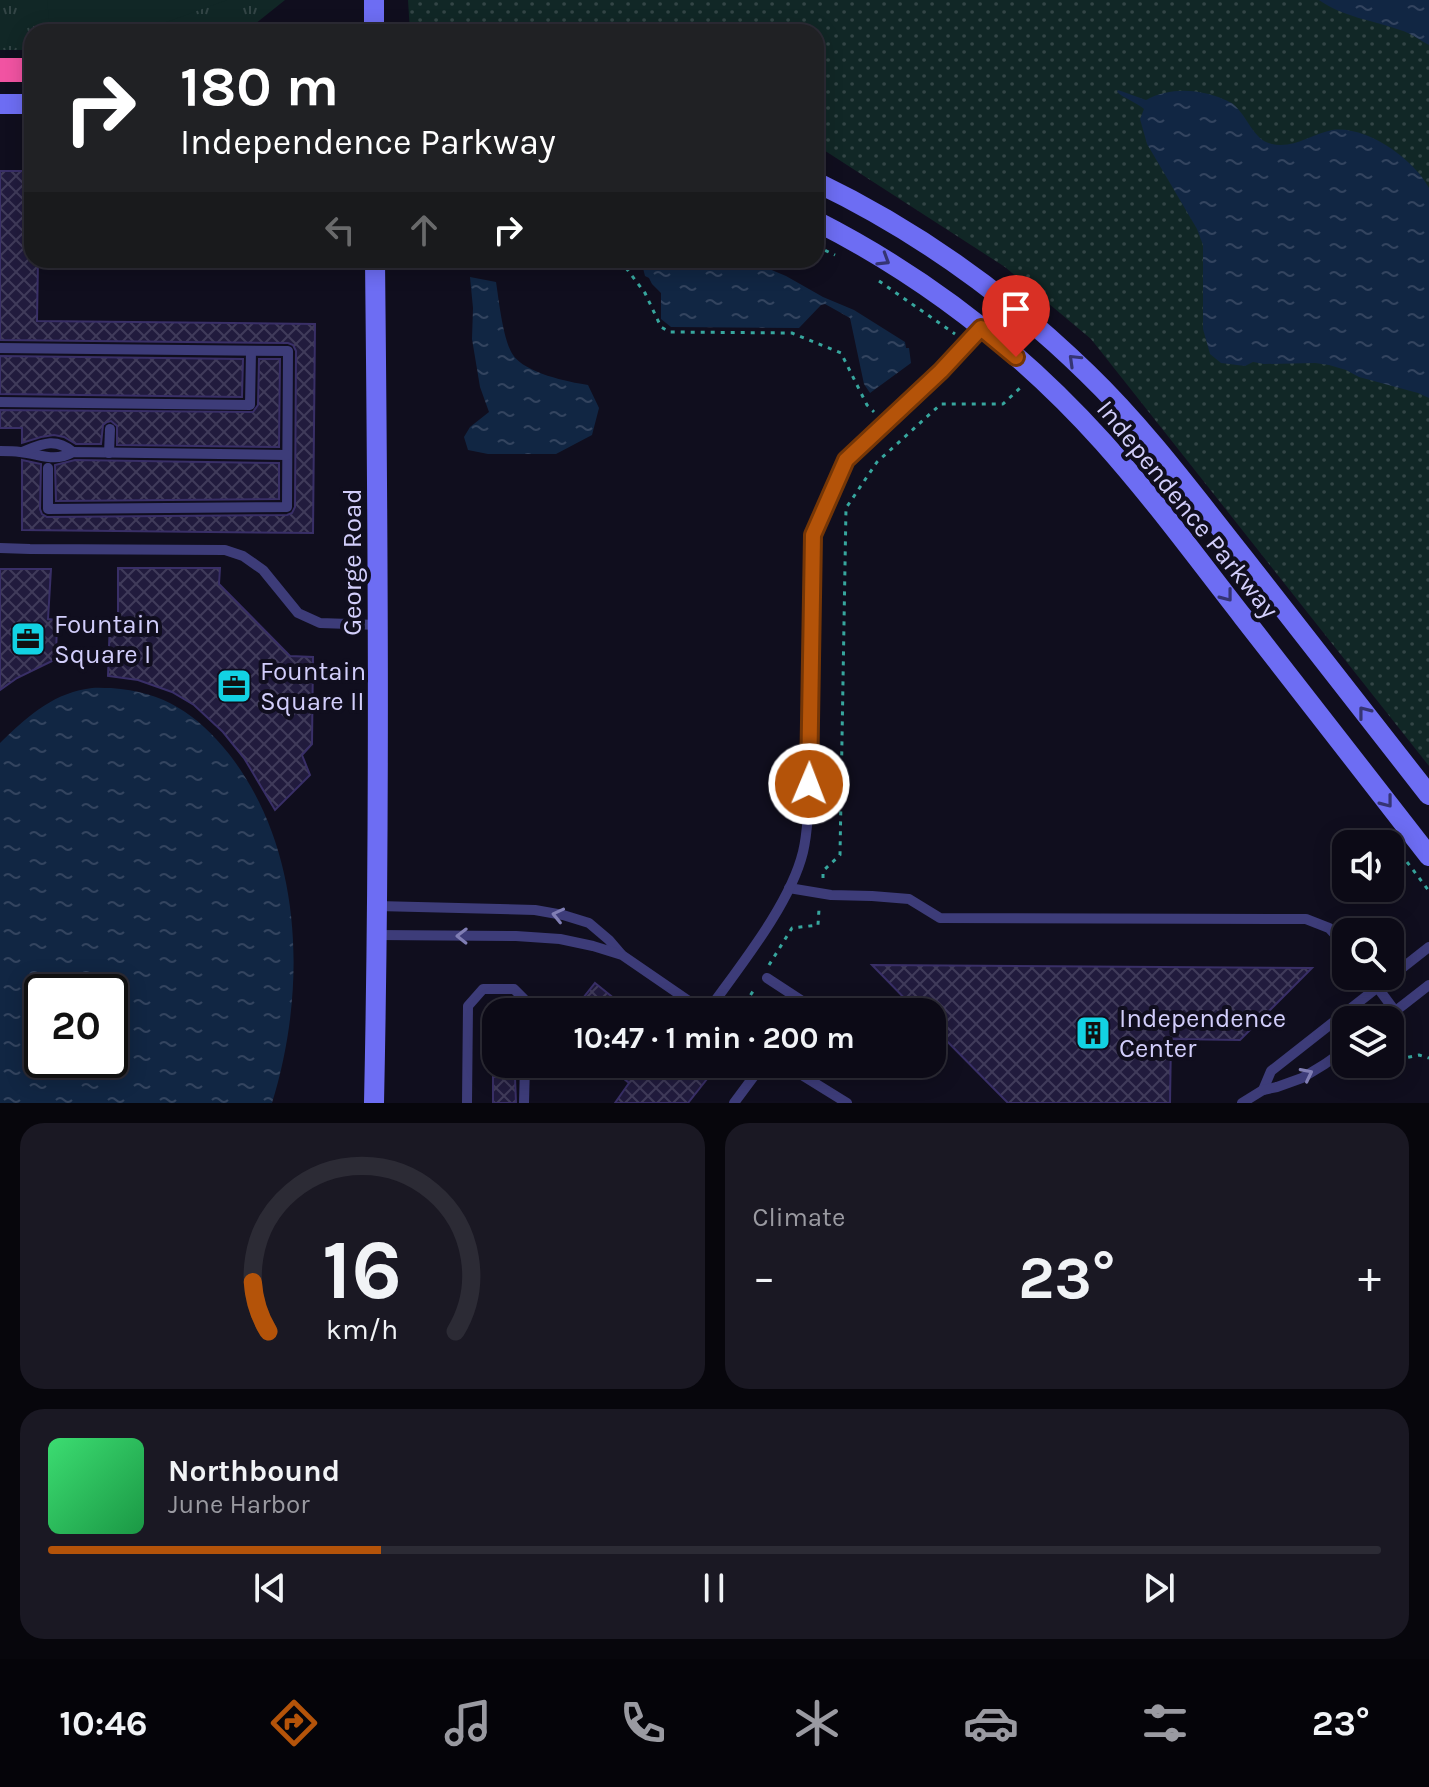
<!DOCTYPE html>
<html lang="en">
<head>
<meta charset="utf-8">
<style>
	body { margin:0; font-family:Karla,sans-serif; background:#1a1823; color:#f1f3f6; height:100vh; display:flex; flex-direction:column; font-size:30px; white-space:nowrap }
	* { box-sizing:border-box; margin:0 }
	p { font-size:26px; color:#9a9aa1 }
	.icon { flex:none; width:44px; height:44px; fill:none; stroke:currentColor; stroke-width:2; stroke-linecap:round; stroke-linejoin:round }
	.map { position:relative; height:1103px; overflow:hidden }
	.panel { display:flex; flex-direction:column; gap:20px; padding:20px; background:#07060c; flex:1 }
	.panel>* { flex:none }
	.banner { position:absolute; left:24px; top:24px; width:800px; height:244px; border-radius:24px; box-shadow:0 4px 20px #0003,0 0 0 2px #2c2b35; background:#202124; color:#fff; overflow:hidden }
	.fabs { position:absolute; left:1332px; top:830px; display:grid; gap:16px }
	.fabs a { display:grid; place-items:center; width:72px; height:72px; border-radius:16px; background:#0c0a16; box-shadow:0 4px 20px #0003,0 0 0 2px #2c2b35; font-size:40px }
	.speed { position:absolute; left:24px; top:974px; display:flex; gap:16px; font-size:40px; font-weight:700; text-align:center }
	.speed>* { display:grid; place-content:center; width:104px; height:104px; border-radius:50%; background:#0c0a16; box-shadow:0 4px 20px #0003,0 0 0 2px #2c2b35; line-height:1 }
	.speed .limit { border:4px solid #111; border-radius:12px; background:#fff; color:#111 }
	.pin { position:absolute; display:grid; place-items:center; width:68px; height:68px; color:#fff; margin:-82px -34px; border-radius:50% 50% 50% 0; rotate:-45deg; box-shadow:0 0 8px #0007 }
	.pin .icon { rotate:45deg }
	.me { position:absolute; width:88px; margin:-44px; rotate:1deg; stroke-linejoin:round; filter:drop-shadow(0 0 6px #0008) }
	.turn { display:flex; align-items:center; gap:28px; height:168px; padding:0 24px; font-size:36px }
	.turn .icon { width:104px; height:104px; stroke-width:2.5 }
	.turn b { display:block; font-size:56px; line-height:68px }
	.lanes { display:flex; align-items:center; height:76px; padding:0 24px; background:#0003; justify-content:center; gap:40px; direction:ltr }
	.lanes .off { opacity:.35 }
	.big { font-size:60px; font-weight:700; line-height:1.1 }
	.panel .card { flex:1; display:flex; flex-direction:column; justify-content:center; gap:12px; min-width:0; padding:0 28px; border-radius:24px; background:#1a1823 }
	.panel .dial { align-items:center; gap:0 }
	.dial svg { height:208px; overflow:visible; fill:none; stroke:#2c2b35; stroke-width:7; stroke-linecap:round; text-anchor:middle }
	.dial text { fill:#f1f3f6; stroke:none }
	.song { display:flex; align-items:center; gap:24px }
	.cover { width:96px; height:96px; border-radius:12px; background:linear-gradient(135deg,hsl(140 70% 55%),hsl(140 70% 35%)) }
	.played { height:8px; border-radius:4px; background:linear-gradient(90deg,#b45309 25%,#2c2b35 25%) }
	.keys { display:flex; justify-content:space-around; direction:ltr }
	.heat { display:flex; justify-content:space-between; align-items:center; font-size:44px; direction:ltr }
	.panel .tiles { flex:1; display:grid; gap:20px; grid-template-columns:1fr 1fr }
	.card:last-child { grid-column:span 2 }
	.trip { position:absolute; left:482px; top:998px; width:464px; height:80px; border-radius:24px; background:#0c0a16; box-shadow:0 4px 20px #0003,0 0 0 2px #2c2b35; font-weight:700; line-height:80px; text-align:center }
	.tabs { display:flex; height:128px; justify-content:space-around; align-items:center; background:#050409; color:#9a9aa1 }
	.tabs .icon { width:56px; height:56px }
	.tabs .active { color:#b45309 }
	.tabs b { font-size:36px; color:#f1f3f6 }
	.map>svg:first-child { display:block }
	.grass { fill:url(#grass-dots) }
	.park { fill:url(#park-tufts) }
	.pitch { fill:#112726 }
	.water { fill:url(#water-ripples); fill-rule:evenodd }
	.building { fill:url(#building-cross-hatch); stroke:#392f67; stroke-width:2 }
	.lines { fill:none; stroke-linecap:round; stroke-linejoin:round }
	.path { stroke:#37a69e; stroke-width:3; stroke-dasharray:4 6; stroke-linecap:butt }
	.lane { stroke:#3d3c79; stroke-width:10 }
	.secondary { stroke:#6d6df3; stroke-width:20 }
	.highway { stroke:#f153a2; stroke-width:24 }
	.oneway { stroke:#353473 }
	.oneway2 { stroke:#807eb4 }
	.route-casing { stroke:#753606; stroke-width:20 }
	.route { stroke:#b45309; stroke-width:14 }
	.labels { text-anchor:middle; stroke-width:8; stroke-linejoin:round; paint-order:stroke }
	.street-label { font-size:26px; fill:#d2cefb; stroke:#100e1e }
	.poi-label { font-size:26px; fill:#d2cefb; stroke:#100e1e; text-anchor:start }
</style>
</head>
<body>
<div class="map">
<svg width="1429" height="1103" viewBox="0 0 1429 1103">
	<defs>
		<pattern id="grass-dots" width="8" height="8" patternUnits="userSpaceOnUse" patternTransform="scale(2)"><rect width="8" height="8" fill="#112726"/><path d="M2 2h.1M6 6h.1" fill="none" stroke="#334546" stroke-width="1.8" stroke-linecap="round"/></pattern>
		<pattern id="park-tufts" width="24" height="20" patternUnits="userSpaceOnUse" patternTransform="scale(2)"><rect width="24" height="20" fill="#112726"/><path d="M3 7l-1-3M5 7V3M7 7l1-3M15 17l-1-3M17 17v-4M19 17l1-3" fill="none" stroke="#334546"/></pattern>
		<pattern id="water-ripples" width="26" height="14" patternUnits="userSpaceOnUse" patternTransform="scale(2)"><rect width="26" height="14" fill="#112643"/><path d="M2 4q2-2 4 0t4 0M15 11q2-2 4 0t4 0" fill="none" stroke="#33445f"/></pattern>
		<pattern id="building-cross-hatch" width="8" height="8" patternUnits="userSpaceOnUse" patternTransform="scale(2)"><rect width="8" height="8" fill="#211b3d"/><path d="M0 0l8 8M0 8l8-8" fill="none" stroke="#403b5a"/></pattern>
	</defs>
	<rect width="100%" height="100%" fill="#100e1e"/>
	<polygon class="grass" points="408,0 1429,0 1429,766 1091,339 1005,267 816,145 816,32 410,32"/>
	<polygon class="park" points="0,0 285,0 245,32 32,32 32,50 0,50"/>
	<polygon class="pitch" points="47,0 227,0 164,23 116,32 50,29"/>
	<g class="water">
		<path d="M1319 0H1429V45C1419 40 1411 33 1400 30 1372 20 1343 17 1319 0Z"/>
		<path d="M1118 90 1146 100C1170 87 1199 89 1223 99 1225 100 1233 103 1234 105 1248 117 1253 140 1272 144 1293 149 1312 134 1332 130 1366 125 1414 159 1429 188V398L1418 393 1359 377 1346 370 1329 365 1315 363 1264 364 1253 362 1245 366 1221 363 1210 354 1203 329V245L1197 229 1147 144 1140 119 1144 109C1136 102 1125 99 1117 92Z"/>
		<polygon points="641,260 748,260 786,276 823,297 854,310 905,342 906,348 909,348 911,363 870,393 864,384 850,318 825,304 821,305 799,328 671,327 661,319 661,293 652,284 649,278 645,276"/>
		<path d="M470 277 496 282C499 301 503 340 513 355 525 373 568 382 588 385L599 408 592 435 556 454H488L468 450 464 437 470 427 489 412 480 387 472 339 473 308Z"/>
		<path d="M111 688C164 692 196 713 229 754 304 850 307 990 272 1103H0V743C25 719 50 695 86 689 94 687 103 688 111 688ZM110 992V1060H42V992Z"/>
	</g>
	<g class="building">
		<polygon points="0,171 32,171 32,260 38,260 37,321 315,324 313,533 22,530 22,460 41,464 40,509 42,514 47,517 287,515 292,513 295,507 296,351 293,345 288,343 0,340"/>
		<polygon points="0,356 243,359 242,397 0,394"/>
		<polygon points="259,359 280,359 279,447 117,445 117,426 111,421 107,422 103,425 101,444 76,444 64,437 54,435 41,437 22,443 22,428 0,428 0,410 253,412 258,405"/>
		<polygon points="75,460 279,463 279,499 56,501 55,465"/>
		<polygon points="118,568 220,568 219,584 290,656 313,657 312,744 302,755 310,775 275,810 244,758 223,732 194,705 172,692 138,680 108,676 110,619 118,619"/>
		<polygon points="0,569 51,569 48,619 57,620 56,659 17,678 0,690"/>
		<polygon points="872,965 1312,968 1240,1040 1171,1039 1170,1103 1008,1103 932,1026 932,1012 918,1012"/>
		<polygon points="595,983 631,1012 572,1012"/>
		<polygon points="606,1064 707,1064 700,1074 707,1079 688,1103 615,1103 629,1083"/>
		<polygon points="493,1077 515,1077 516,1103 493,1103"/>
	</g>
	<g class="lines">
		<g class="path">
			<polyline points="816,246 835,255"/>
			<polyline points="620,260 645,293 661,327 670,332 792,333 841,353 867,405 874,412"/>
			<polyline points="879,281 955,334"/>
			<polyline points="1407,862 1429,891"/>
			<polyline points="823,878 823,871 840,855 846,508 877,462 941,404 1003,404 1020,388"/>
			<polyline points="769,965 792,928 818,925 819,909"/>
			<polyline points="740,1012 755,988"/>
			<polyline points="1390,1053 1400,1059 1419,1055 1429,1058"/>
		</g>
		<g class="lane">
			<polyline points="0,348 288,351 287,507 48,509 48,468"/>
			<polyline points="0,402 250,405 251,351"/>
			<path d="M0 451C7 451 14 451 20 452 41 454 53 463 73 452L287 455"/>
			<path d="M22 452C42 444 55 437 73 452"/>
			<polyline points="109,453 110,429"/>
			<polyline points="0,548 30,549 225,550 243,556 263,570 298,613 320,623 378,625"/>
			<polyline points="789,888 831,895 872,896 909,899 940,918 1306,919 1329,928 1346,946"/>
			<polyline points="377,906 535,910 563,915 589,923 609,940 621,954"/>
			<polyline points="377,935 516,936 560,939 593,946 622,955 705,1012"/>
			<polyline points="1369,976 1395,1011"/>
			<polyline points="767,978 819,1012"/>
			<path d="M707 1012C739 967 790 905 803 852 806 840 807 827 808 815L813 535 846 460 941 371 981 328"/>
			<polyline points="1384,1020 1429,985"/>
			<polyline points="784,1064 847,1103"/>
			<polyline points="1263,1090 1271,1071 1429,947"/>
			<polyline points="467,1103 468,1006 483,989 514,989 524,999 523,1012"/>
			<polyline points="524,1103 525,1064"/>
			<polyline points="734,1103 763,1064"/>
			<polyline points="1242,1103 1263,1090 1277,1087 1302,1078 1325,1064 1346,1049"/>
		</g>
		<g class="secondary">
			<polyline points="374,32 374,0"/>
			<polyline points="0,104 32,104"/>
			<path d="M816 182C916 230 1007 295 1087 373 1145 429 1193 494 1243 557 1305 637 1367 716 1429 795"/>
			<path d="M816 221C924 276 1022 352 1103 442 1153 498 1197 558 1243 617 1305 697 1367 777 1429 856"/>
			<path d="M374 1103C380 822 378 541 375 260"/>
		</g>
		<polyline class="highway" points="0,70 32,70"/>
	</g>
	<defs><path id="oneway-chevron" d="M-2-3.5L2.5 0L-2 3.5" fill="none" stroke-width="1.6" stroke-linecap="round" stroke-linejoin="round" transform="scale(2)"/></defs>
	<g class="oneway">
		<use href="#oneway-chevron" transform="translate(884 260) rotate(32)"/>
		<use href="#oneway-chevron" transform="translate(1074 360) rotate(-136)"/>
		<use href="#oneway-chevron" transform="translate(1227 596) rotate(52)"/>
		<use href="#oneway-chevron" transform="translate(1364 712) rotate(-128)"/>
		<use href="#oneway-chevron" transform="translate(1387 802) rotate(52)"/>
	</g>
	<g class="oneway2">
		<use href="#oneway-chevron" transform="translate(558 915) rotate(-167)"/>
		<use href="#oneway-chevron" transform="translate(462 936) rotate(-179)"/>
		<use href="#oneway-chevron" transform="translate(1307 1074) rotate(-27)"/>
	</g>
	<g class="lines">
		<defs>
			<polyline id="route" points="809,784 813,535 846,460 941,371 981,328 1016,357"/>
		</defs>
		<use href="#route" class="route-casing"/>
		<use href="#route" class="route"/>
	</g>
	<defs>
		<symbol id="office-square" viewBox="-11 -11 22 22"><rect x="-9" y="-9" width="18" height="18" rx="4" fill="#12d2e3" stroke="#100e1e"/><path d="M-6-3h4V-5.5h4V-3h4V5H-6ZM-1-4.5V-3h2v-1.5ZM-6 0V1H6V0Z" fill="#111"/></symbol>
		<symbol id="building-square" viewBox="-11 -11 22 22"><rect x="-9" y="-9" width="18" height="18" rx="4" fill="#12d2e3" stroke="#100e1e"/><path d="M-4-6H4V6H1V3H-1V6H-4ZM-2.5-4.3h1.7v1.8h-1.7ZM.8-4.3h1.7v1.8H.8ZM-2.5-1h1.7V.8h-1.7ZM.8-1h1.7V.8H.8Z" fill="#111"/></symbol>
	</defs>
	<g fill-rule="evenodd">
		<use href="#office-square" x="8" y="619" width="40" height="40"/>
		<use href="#office-square" x="214" y="666" width="40" height="40"/>
		<use href="#building-square" x="1073" y="1013" width="40" height="40"/>
	</g>
	<g class="labels">
		<g class="street-label">
			<text transform="translate(1188 509) rotate(51)" y="9">Independence Parkway</text>
			<text transform="translate(352 562) rotate(-90)" y="9">George Road</text>
		</g>
		<g class="poi-label">
			<text x="54" y="633">Fountain<tspan x="54" dy="30">Square I</tspan></text>
			<text x="260" y="680">Fountain<tspan x="260" dy="30">Square II</tspan></text>
			<text x="1119" y="1027">Independence<tspan x="1119" dy="30">Center</tspan></text>
		</g>
	</g>
</svg>
<div class="fabs">
<a><svg class="icon" aria-label="sound" viewBox="0 0 24 24"><path d="M4 9h4l5-4v14l-5-4H4zM17 9q2 3 0 6"/></svg></a>
<a><svg class="icon" aria-label="search" viewBox="0 0 24 24"><circle cx="10" cy="10" r="6"/><path d="M15 15l6 6"/></svg></a>
<a><svg class="icon" aria-label="layers" viewBox="0 0 24 24"><path d="M12 4l9 5-9 5-9-5zM3 14l9 5 9-5"/></svg></a>
</div>
<div class="speed"><div class="limit">20</div></div>
<div class="pin" style="left:1016px;top:357px;background:#d93025"><svg class="icon" aria-label="arrive" viewBox="0 0 24 24"><path d="M6 21V4h12l-3 4 3 4H6"/></svg></div>
<svg class="me" style="left:809px;top:784px" viewBox="-20 -20 40 40"><circle r="17" fill="#b45309" stroke="#fff" stroke-width="3"/><path d="M0-11L8 9 0 5-8 9z" fill="#fff"/></svg>
<div class="trip">10:47 · 1 min · 200 m</div>
<div class="banner">
<div class="turn"><svg class="icon" aria-label="right" viewBox="0 0 24 24"><path d="M7 20v-9h11M14 6l5 5-5 5"/></svg><div><b>180 m</b>Independence Parkway</div></div>
<div class="lanes"><svg class="icon off" aria-label="left" viewBox="0 0 24 24"><path d="M17 20v-9H6M10 6l-5 5 5 5"/></svg><svg class="icon off" aria-label="ahead" viewBox="0 0 24 24"><path d="M12 20V5M6 11l6-6 6 6"/></svg><svg class="icon" aria-label="right" viewBox="0 0 24 24"><path d="M7 20v-9h11M14 6l5 5-5 5"/></svg></div>
</div>
</div>
<section class="panel">
<div class="tiles">
<div class="card dial"><svg viewBox="0 0 100 80">
<path d="M14 69A42 42 0 1 1 86 69"/>
<path d="M14 69A42 42 0 0 1 8 50" stroke="#b45309"/>
<text x="50" y="56" font-size="32" font-weight="700">16</text>
<text x="50" y="72" font-size="11">km/h</text>
</svg></div>
<div class="card"><p>Climate</p>
<div class="heat"><a>−</a><b class="big">23°</b><a>+</a></div>
</div>
<div class="card">
<div class="song"><i class="cover"></i><div><b>Northbound</b><p>June Harbor</p></div></div>
<div class="played"></div>
<div class="keys"><svg class="icon" aria-label="previous" viewBox="0 0 24 24"><path d="M18 5L8 12l10 7zM5 5v14"/></svg><svg class="icon" aria-label="pause" viewBox="0 0 24 24"><path d="M8 5v14M16 5v14"/></svg><svg class="icon" aria-label="next" viewBox="0 0 24 24"><path d="M6 5l10 7-10 7zM19 5v14"/></svg></div>
</div>
</div>
</section>
<nav class="tabs">
<b>10:46</b>
<svg class="icon active" aria-label="directions" viewBox="0 0 24 24"><path d="M12 3l9 9-9 9-9-9zM9 14v-3h6M13 9l2 2-2 2"/></svg>
<svg class="icon" aria-label="music" viewBox="0 0 24 24"><path d="M9 18V5l10-2v13"/><circle cx="6" cy="18" r="3"/><circle cx="16" cy="16" r="3"/></svg>
<svg class="icon" aria-label="phone" viewBox="0 0 24 24"><path d="M5 4h4l2 5-3 2q2 4 5 5l2-3 5 2v4C11 20 4 13 5 4z"/></svg>
<svg class="icon" aria-label="climate" viewBox="0 0 24 24"><path d="M12 3v18M4 7l16 10M4 17L20 7"/></svg>
<svg class="icon" aria-label="car" viewBox="0 0 24 24"><path d="M5 17H2v-5l4-1 3-4h7l3 4 3 1v5h-3M9 17h6M6 11h13"/><circle cx="7" cy="17" r="2"/><circle cx="17" cy="17" r="2"/></svg>
<svg class="icon" aria-label="filters" viewBox="0 0 24 24"><path d="M4 7h16M4 17h16"/><circle cx="9" cy="7" r="2"/><circle cx="15" cy="17" r="2"/></svg>
<b>23°</b>
</nav>
</body>
</html>
